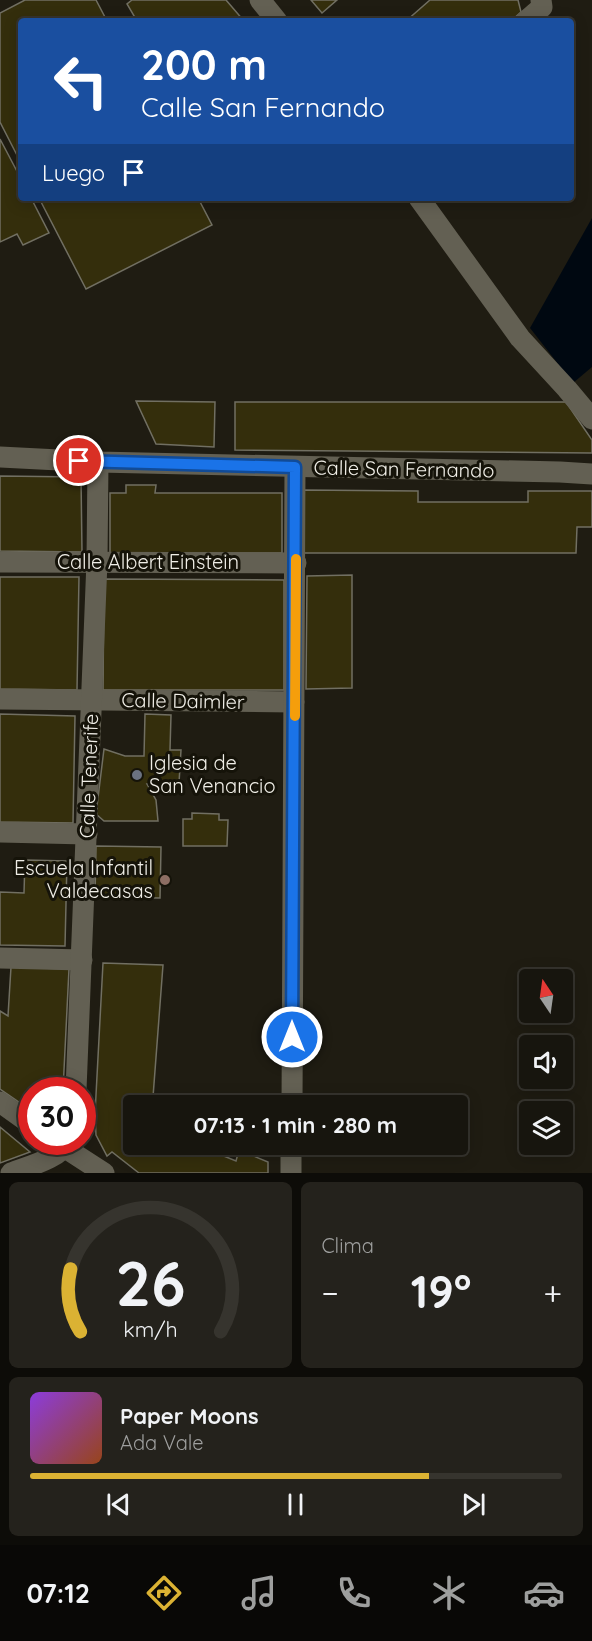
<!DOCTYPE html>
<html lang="es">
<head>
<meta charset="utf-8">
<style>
	body { margin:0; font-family:Quicksand,sans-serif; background:#24221c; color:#f1f3f6; height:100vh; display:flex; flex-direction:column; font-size:22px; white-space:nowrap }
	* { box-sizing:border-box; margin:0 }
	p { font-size:20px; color:#9e9f9e }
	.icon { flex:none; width:33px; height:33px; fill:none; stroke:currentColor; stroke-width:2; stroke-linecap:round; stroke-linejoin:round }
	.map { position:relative; height:1173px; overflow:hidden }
	.panel { display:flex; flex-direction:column; gap:9px; padding:9px; background:#0d0c08; flex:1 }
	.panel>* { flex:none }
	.hud { position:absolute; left:18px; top:18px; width:556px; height:183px; border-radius:6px; box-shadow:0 3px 15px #0003,0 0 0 2px #36342e; background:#1a4fa0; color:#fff; overflow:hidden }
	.needle { width:39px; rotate:347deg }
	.controls { position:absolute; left:519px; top:969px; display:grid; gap:12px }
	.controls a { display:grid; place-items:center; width:54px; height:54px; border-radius:6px; background:#17150e; box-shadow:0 3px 15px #0003,0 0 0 2px #36342e; font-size:30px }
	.speed { position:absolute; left:18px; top:1077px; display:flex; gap:12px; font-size:30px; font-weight:700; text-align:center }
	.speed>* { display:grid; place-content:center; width:78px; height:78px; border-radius:50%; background:#17150e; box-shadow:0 3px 15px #0003,0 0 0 2px #36342e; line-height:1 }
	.speed .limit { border:9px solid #d22; background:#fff; color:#111 }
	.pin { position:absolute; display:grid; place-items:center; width:51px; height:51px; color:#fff; margin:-26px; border:3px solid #fff; border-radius:50%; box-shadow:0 2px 6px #0007 }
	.me { position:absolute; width:66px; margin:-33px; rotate:0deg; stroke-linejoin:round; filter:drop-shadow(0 0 4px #0008) }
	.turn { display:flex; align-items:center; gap:21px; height:126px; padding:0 24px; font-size:27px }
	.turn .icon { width:78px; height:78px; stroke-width:2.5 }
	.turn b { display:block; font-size:42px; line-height:51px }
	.then { display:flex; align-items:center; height:57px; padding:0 24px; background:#0003; gap:12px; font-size:22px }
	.big { font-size:45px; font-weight:700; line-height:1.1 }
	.panel .card { flex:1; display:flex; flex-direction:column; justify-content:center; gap:9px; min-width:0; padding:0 21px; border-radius:9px; background:#24221c }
	.panel .dial { align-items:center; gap:0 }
	.dial svg { height:156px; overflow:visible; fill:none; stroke:#36342e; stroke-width:7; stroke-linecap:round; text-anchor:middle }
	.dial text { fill:#f1f3f6; stroke:none }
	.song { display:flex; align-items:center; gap:18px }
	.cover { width:72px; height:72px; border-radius:9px; background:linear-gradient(135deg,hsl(270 70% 55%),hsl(20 70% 35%)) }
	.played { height:6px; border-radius:3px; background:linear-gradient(90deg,#dbb233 75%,#36342e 75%) }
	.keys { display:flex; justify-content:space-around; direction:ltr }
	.heat { display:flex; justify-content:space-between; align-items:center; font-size:33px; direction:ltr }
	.panel .tiles { flex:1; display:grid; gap:9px; grid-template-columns:1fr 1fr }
	.card:last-child { grid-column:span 2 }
	.trip { position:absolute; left:123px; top:1095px; width:345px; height:60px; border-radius:6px; background:#17150e; box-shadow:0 3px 15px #0003,0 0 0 2px #36342e; font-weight:700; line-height:60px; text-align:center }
	.menu { display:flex; height:96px; justify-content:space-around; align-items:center; background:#090806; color:#9e9f9e }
	.menu .icon { width:42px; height:42px }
	.menu .active { color:#dbb233 }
	.menu b { font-size:27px; color:#f1f3f6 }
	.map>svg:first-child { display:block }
	.water { fill:#000811 }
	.building { fill:#342e0c; stroke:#716f62; stroke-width:1.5 }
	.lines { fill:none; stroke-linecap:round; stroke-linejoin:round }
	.minor { stroke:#636053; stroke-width:21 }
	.route-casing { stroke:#114b97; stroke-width:15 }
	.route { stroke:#1a73e8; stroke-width:10 }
	.slow { stroke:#f59e0b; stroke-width:10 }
	.worship-dot { fill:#6b7280; stroke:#151309; stroke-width:2 }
	.education-dot { fill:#8d6e63; stroke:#151309; stroke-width:2 }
	.labels { text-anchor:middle; stroke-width:6; stroke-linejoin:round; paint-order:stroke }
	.street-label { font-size:20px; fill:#f0eee7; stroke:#151309 }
	.poi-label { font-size:20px; fill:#f0eee7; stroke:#151309; text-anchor:start }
</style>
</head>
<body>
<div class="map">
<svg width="592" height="1173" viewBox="0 0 592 1173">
	<rect width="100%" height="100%" fill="#1f1c12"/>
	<polygon class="water" points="592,218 592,367 573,383 530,328"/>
	<g class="building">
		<polygon points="25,0 96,0 107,21 21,21 21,163 0,122 0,13"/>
		<polygon points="132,0 226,0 244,21 137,21 127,4"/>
		<polygon points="311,0 337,0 322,13"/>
		<polygon points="430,0 518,0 521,12 511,21 406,21"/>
		<polygon points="0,139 21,179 21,198 31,198 49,233 23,245 17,234 0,242"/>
		<polygon points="39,198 198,198 212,225 86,289"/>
		<polygon points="136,401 215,402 214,447 156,444"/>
		<polygon points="235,402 566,402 592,440 592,453 235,450"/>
		<polygon points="0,476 81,477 82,552 0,551"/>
		<polygon points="126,485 156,485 155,493 282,493 282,553 110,553 110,493 126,493"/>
		<polygon points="303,490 418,491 418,502 528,502 528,491 592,491 592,527 577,527 576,553 303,553"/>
		<polygon points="352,575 352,688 306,689 307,576"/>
		<polygon points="0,577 79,577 77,690 0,689"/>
		<polygon points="104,579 284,580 284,690 103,690"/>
		<polygon points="0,714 75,716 73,823 0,822"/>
		<polygon points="145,714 171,715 170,750 181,750 179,783 147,784 156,800 158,821 104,821 96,814 104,749 125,756 144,756"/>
		<polygon points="192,813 219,814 219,820 228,820 227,846 183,846 183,819 192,819"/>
		<polygon points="96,846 161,847 160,898 95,897"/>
		<polygon points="25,860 67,861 65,946 0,945 0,892 24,893"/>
		<polygon points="103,963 163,965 153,1097 158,1098 158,1106 134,1106 134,1144 194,1144 236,1161 239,1150 268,1162 268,1173 139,1173 112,1152 107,1156 96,1135 95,1114"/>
		<polygon points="11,967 69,969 63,1090 32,1090 32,1111 0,1089 0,1011 8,1016"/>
		<polygon points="0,1127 30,1152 0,1163"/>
	</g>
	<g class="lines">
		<g class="minor">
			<polyline points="260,0 277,21"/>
			<polyline points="526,21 542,7 541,0"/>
			<polyline points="419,198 520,338 567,389 592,419"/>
			<polyline points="0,457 98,462 560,472 592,474"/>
			<polyline points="0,562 296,563"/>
			<polyline points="0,699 294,702"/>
			<polyline points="0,832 87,834"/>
			<polyline points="0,958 82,960"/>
			<polyline points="76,1090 97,561 98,462"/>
			<polyline points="0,1102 32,1125"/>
			<polyline points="292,1106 295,467"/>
			<polyline points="56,1142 104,1173"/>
			<path d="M11 1173C28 1166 59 1159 68 1142"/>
			<polyline points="291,1173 291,1144"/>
		</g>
	</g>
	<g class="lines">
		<defs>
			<polyline id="route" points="79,461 295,467 292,1037"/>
		</defs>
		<use href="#route" class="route-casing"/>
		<use href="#route" class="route"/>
		<polyline class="slow" points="295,716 296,559"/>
	</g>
	<circle class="worship-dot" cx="137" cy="775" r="6"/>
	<circle class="education-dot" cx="165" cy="880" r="6"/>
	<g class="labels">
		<g class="street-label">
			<text transform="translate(404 469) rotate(1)" y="7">Calle San Fernando</text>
			<text x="148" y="569">Calle Albert Einstein</text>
			<text transform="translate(183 701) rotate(1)" y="7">Calle Daimler</text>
			<text transform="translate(89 776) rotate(-88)" y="7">Calle Tenerife</text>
		</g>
		<g class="poi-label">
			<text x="149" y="770">Iglesia de<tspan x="149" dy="23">San Venancio</tspan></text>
			<text x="153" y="875" text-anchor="end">Escuela Infantil<tspan x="153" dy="23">Valdecasas</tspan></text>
		</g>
	</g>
</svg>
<div class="controls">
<a><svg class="needle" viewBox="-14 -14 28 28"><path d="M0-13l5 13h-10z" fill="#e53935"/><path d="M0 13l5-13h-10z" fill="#9e9f9e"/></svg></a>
<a><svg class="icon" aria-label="sound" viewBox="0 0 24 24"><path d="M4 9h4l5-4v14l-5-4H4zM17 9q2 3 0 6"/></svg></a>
<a><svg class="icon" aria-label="layers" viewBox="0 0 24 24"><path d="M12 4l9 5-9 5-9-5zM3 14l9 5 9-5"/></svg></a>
</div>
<div class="speed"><div class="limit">30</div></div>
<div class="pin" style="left:79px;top:461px;background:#d93025"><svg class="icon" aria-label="arrive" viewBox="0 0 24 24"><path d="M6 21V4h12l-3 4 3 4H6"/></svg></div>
<svg class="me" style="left:292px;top:1037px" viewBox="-20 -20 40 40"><circle r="17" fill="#1a73e8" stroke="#fff" stroke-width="3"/><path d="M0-11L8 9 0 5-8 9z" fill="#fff"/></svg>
<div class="trip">07:13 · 1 min · 280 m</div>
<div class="hud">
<div class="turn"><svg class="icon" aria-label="left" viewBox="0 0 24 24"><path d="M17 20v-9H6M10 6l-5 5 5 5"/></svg><div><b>200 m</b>Calle San Fernando</div></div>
<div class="then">Luego<svg class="icon" aria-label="arrive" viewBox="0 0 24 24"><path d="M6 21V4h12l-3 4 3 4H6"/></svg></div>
</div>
</div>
<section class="panel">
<div class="tiles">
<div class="card dial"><svg viewBox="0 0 100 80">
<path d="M14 69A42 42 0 1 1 86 69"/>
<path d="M14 69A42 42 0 0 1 9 37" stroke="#dbb233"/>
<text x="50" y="56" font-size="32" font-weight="700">26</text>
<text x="50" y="72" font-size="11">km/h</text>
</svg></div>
<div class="card"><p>Clima</p>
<div class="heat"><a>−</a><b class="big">19°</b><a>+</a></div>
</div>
<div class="card">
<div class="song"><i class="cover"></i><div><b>Paper Moons</b><p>Ada Vale</p></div></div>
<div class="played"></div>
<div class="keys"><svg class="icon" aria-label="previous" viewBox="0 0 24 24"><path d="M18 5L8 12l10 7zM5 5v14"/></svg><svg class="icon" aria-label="pause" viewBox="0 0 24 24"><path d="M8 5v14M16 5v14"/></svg><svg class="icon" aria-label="next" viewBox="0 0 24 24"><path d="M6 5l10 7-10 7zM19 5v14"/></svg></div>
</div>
</div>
</section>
<nav class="menu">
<b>07:12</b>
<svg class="icon active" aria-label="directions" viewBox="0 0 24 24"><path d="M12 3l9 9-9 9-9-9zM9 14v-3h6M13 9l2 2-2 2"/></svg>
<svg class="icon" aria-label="music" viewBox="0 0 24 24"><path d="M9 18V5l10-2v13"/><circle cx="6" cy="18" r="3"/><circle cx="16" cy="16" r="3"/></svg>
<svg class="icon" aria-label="phone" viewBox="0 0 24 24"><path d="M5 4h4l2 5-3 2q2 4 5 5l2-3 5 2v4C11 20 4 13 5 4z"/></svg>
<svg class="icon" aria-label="climate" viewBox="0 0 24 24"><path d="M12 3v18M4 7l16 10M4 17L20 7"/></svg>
<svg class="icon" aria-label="car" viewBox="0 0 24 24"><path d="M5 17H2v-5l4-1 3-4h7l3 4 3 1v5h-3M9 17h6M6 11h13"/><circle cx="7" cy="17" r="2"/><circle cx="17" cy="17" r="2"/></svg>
</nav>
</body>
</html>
